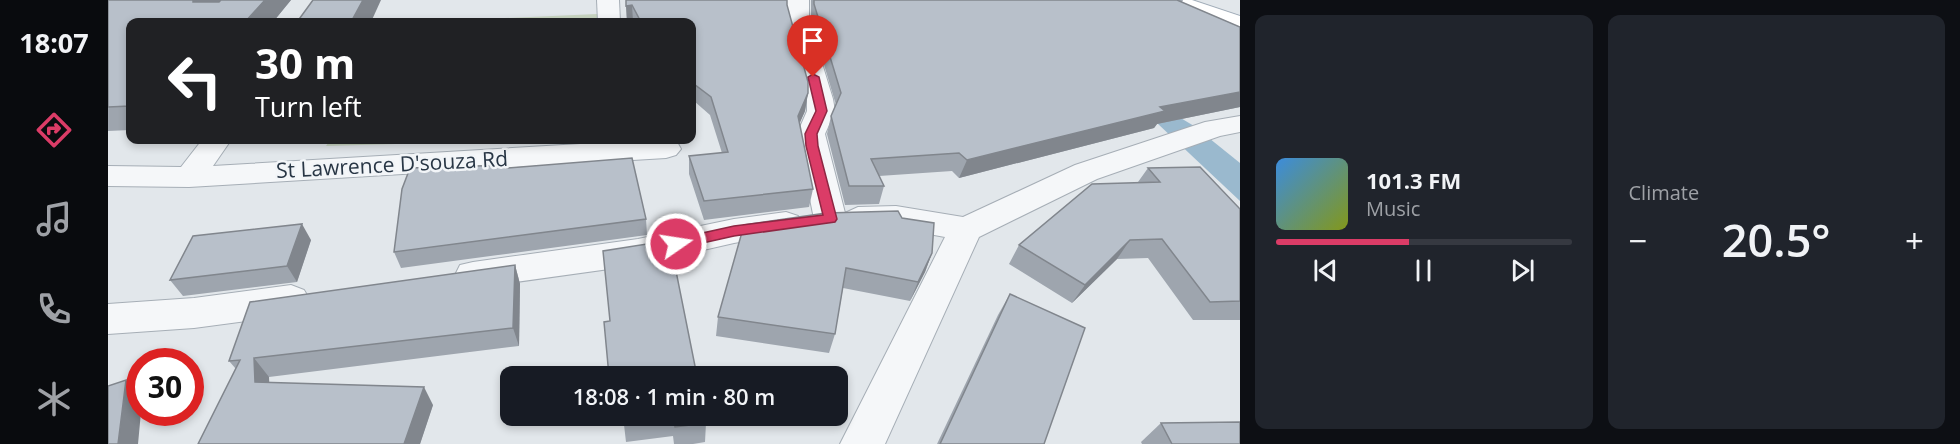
<!DOCTYPE html>
<html lang="en">
<head>
<meta charset="utf-8">
<style>
	body { margin:0; font-family:"Open Sans",sans-serif; background:#20242c; color:#f1f3f6; height:100vh; display:flex; flex-direction:column; font-size:22px; white-space:nowrap }
	* { box-sizing:border-box; margin:0 }
	p { font-size:20px; color:#9ea1a6 }
	.icon { flex:none; width:33px; height:33px; fill:none; stroke:currentColor; stroke-width:2; stroke-linecap:round; stroke-linejoin:round }
	.map { position:relative; flex:1; overflow:hidden }
	.drawer { display:flex; flex-direction:column; gap:15px; padding:15px; background:#0d0f14; width:720px }
	.drawer>* { flex:none }
	.guide { position:absolute; left:18px; top:18px; width:570px; height:126px; border-radius:12px; box-shadow:0 3px 9px #0003; background:#202124; color:#fff; overflow:hidden }
	.speed { position:absolute; left:18px; top:348px; display:flex; gap:12px; font-size:30px; font-weight:700; text-align:center }
	.speed>* { display:grid; place-content:center; width:78px; height:78px; border-radius:50%; background:#171b24; box-shadow:0 3px 9px #0003; line-height:1 }
	.speed .limit { border:9px solid #d22; background:#fff; color:#111 }
	.pin { position:absolute; display:grid; place-items:center; width:51px; height:51px; color:#fff; margin:-62px -26px; border-radius:50% 50% 50% 0; rotate:-45deg; box-shadow:0 0 6px #0007 }
	.pin .icon { rotate:45deg }
	.me { position:absolute; width:66px; margin:-33px; rotate:77deg; stroke-linejoin:round; filter:drop-shadow(0 0 4px #0008) }
	.turn { display:flex; align-items:center; gap:21px; height:126px; padding:0 30px; font-size:27px }
	.turn .icon { width:78px; height:78px; stroke-width:2.5 }
	.turn b { display:block; font-size:42px; line-height:51px }
	.big { font-size:45px; font-weight:600; line-height:1.1 }
	.drawer .card { flex:1; display:flex; flex-direction:column; justify-content:center; gap:9px; min-width:0; padding:0 21px; border-radius:12px; background:#20242c }
	.song { display:flex; align-items:center; gap:18px }
	.cover { width:72px; height:72px; border-radius:9px; background:linear-gradient(135deg,hsl(210 70% 55%),hsl(70 70% 35%)) }
	.played { height:6px; border-radius:3px; background:linear-gradient(90deg,#db3c67 45%,#363941 45%) }
	.keys { display:flex; justify-content:space-around; direction:ltr }
	.heat { display:flex; justify-content:space-between; align-items:center; font-size:33px; direction:ltr }
	.drawer .tiles { flex:1; display:grid; gap:15px; grid-template-columns:repeat(2,1fr) }
	.trip { position:absolute; left:392px; top:366px; width:348px; height:60px; border-radius:12px; background:#171b24; box-shadow:0 3px 9px #0003; font-weight:600; line-height:60px; text-align:center }
	main { display:flex; flex:1; min-height:0 }
	.dock { display:flex; flex-direction:column; width:108px; justify-content:space-around; align-items:center; background:#090b0e; color:#9ea1a6 }
	.dock .icon { width:42px; height:42px }
	.dock .selected { color:#db3c67 }
	.dock b { font-size:27px; color:#f1f3f6 }
	.map>svg:first-child { display:block }
	.green { fill:#c9d6c2 }
	.water { fill:#9ab9ce }
	.lines { fill:none; stroke-linecap:round; stroke-linejoin:round }
	.street-casing { stroke:#a6aeb6; stroke-width:2 }
	.primary-casing { stroke:#a0acb8; stroke-width:2 }
	.street { fill:#f5f7f9; fill-rule:evenodd }
	.primary { fill:#fff; fill-rule:evenodd }
	.wall { fill:#9ea5ae }
	.shaded-wall { fill:#81868d }
	.building { fill:#b8c0ca; stroke:#81868d; stroke-width:1.5 }
	.route { fill:#db3c67; stroke:#8e2743; stroke-width:1.5 }
	.labels { text-anchor:middle; stroke-width:5; stroke-linejoin:round; paint-order:stroke }
	.street-label { font-size:21px; fill:#283645; stroke:#f2f5f8 }
</style>
</head>
<body>
<main>
<nav class="dock">
<b>18:07</b>
<svg class="icon selected" aria-label="directions" viewBox="0 0 24 24"><path d="M12 3l9 9-9 9-9-9zM9 14v-3h6M13 9l2 2-2 2"/></svg>
<svg class="icon" aria-label="music" viewBox="0 0 24 24"><path d="M9 18V5l10-2v13"/><circle cx="6" cy="18" r="3"/><circle cx="16" cy="16" r="3"/></svg>
<svg class="icon" aria-label="phone" viewBox="0 0 24 24"><path d="M5 4h4l2 5-3 2q2 4 5 5l2-3 5 2v4C11 20 4 13 5 4z"/></svg>
<svg class="icon" aria-label="climate" viewBox="0 0 24 24"><path d="M12 3v18M4 7l16 10M4 17L20 7"/></svg>
</nav>
<div class="map">
<svg width="1132" height="444" viewBox="0 0 1132 444">
	<rect width="100%" height="100%" fill="#e2e7eb"/>
	<g class="green">
		<polygon points="489,14 492,22 307,22"/>
		<polygon points="222,140 428,140 218,146"/>
	</g>
	<polygon class="water" points="1051,105 1086,126 1132,163 1132,201 1049,123"/>
	<g class="lines">
		<defs>
			<g id="street">
				<polygon points="489,0 511,0 512,22 490,22"/>
				<polygon points="679,0 701,0 701,21 725,99 727,111 717,134 737,213 750,207 788,206 855,217 967,165 1097,122 1132,116 1132,132 1112,136 989,179 871,237 777,444 732,444 837,237 788,228 750,229 738,226 736,223 734,227 722,230 710,227 706,219 689,134 699,111 699,99 679,21"/>
				<polygon points="94,140 123,140 105,166 540,140 568,140 573,149 568,155 558,158 81,187 0,186 0,166 73,167"/>
				<polygon points="678,212 690,216 695,224 690,232 626,243 530,265 365,288 352,285 347,275 352,265 365,262 530,239 626,219"/>
				<polygon points="183,285 196,290 202,300 196,310 183,315 86,328 0,334 0,304 86,298"/>
			</g>
			<polygon id="primary" points="1053,0 1084,0 1132,16 1132,31 1056,5"/>
		</defs>
		<use href="#street" class="street-casing"/>
		<use href="#primary" class="primary-casing"/>
		<use href="#street" class="street"/>
		<use href="#primary" class="primary"/>
	</g>
	<g class="wall">
		<polygon points="0,0 183,0 165,22 22,22 22,130 0,131"/>
		<polygon points="518,0 679,5 700,93 697,111 691,124 705,189 701,207 596,220 581,174 581,156 614,153 602,115 586,101 584,97 584,22 519,22"/>
		<polygon points="703,0 1075,0 1074,2 1132,27 1132,107 1049,124 1046,128 851,178 844,171 771,176 776,186 771,204 737,205 719,134 723,116 728,105 703,21"/>
		<polygon points="400,168 538,219 539,235 293,268 286,252"/>
		<polygon points="1040,168 1132,209 1132,320 1085,320 1040,258 1009,259 964,303 901,264 911,245 1030,182"/>
		<polygon points="794,218 824,253 817,272 802,301 735,288 727,334 721,353 608,336 610,317"/>
		<polygon points="203,240 189,282 75,296 62,280"/>
		<polygon points="407,265 412,284 411,346 161,377 161,382 325,405 312,444 90,444 128,369 121,361"/>
		<polygon points="902,294 936,444 829,444 890,315"/>
		<polygon points="515,416 597,416 598,423 597,442 585,444 566,444 565,436 518,442"/>
		<polygon points="1053,423 1132,444 1034,444 1033,442"/>
	</g>
	<g class="shaded-wall">
		<polygon points="85,0 113,0 96,21 85,2"/>
		<polygon points="157,0 183,0 165,22 137,22"/>
		<polygon points="255,0 273,0 263,22 243,22"/>
		<polygon points="524,5 525,21 519,22 518,6"/>
		<polygon points="1132,92 1132,107 1049,124 1046,128 851,178 859,160 1052,107"/>
		<polygon points="700,93 697,111 687,134 690,116"/>
		<polygon points="194,224 203,240 189,282 179,266"/>
		<polygon points="1022,240 1009,259 964,303 977,285"/>
		<polygon points="824,253 817,272 802,301 810,282"/>
		<polygon points="407,265 412,284 411,346 405,328"/>
		<polygon points="146,358 161,377 162,400 147,382"/>
		<polygon points="18,380 32,393 32,412 33,412 30,444 10,444"/>
		<polygon points="316,387 325,405 312,444 296,444"/>
	</g>
	<g class="building">
		<polygon points="0,0 85,0 85,2 111,2 113,0 157,0 137,22 22,22 22,106 0,107"/>
		<polygon points="205,0 255,0 243,22 189,22"/>
		<polygon points="518,0 679,0 679,5 700,82 700,93 690,116 705,189 596,201 581,156 620,152 603,97 586,84 584,79 584,22 533,22 524,5 518,6"/>
		<polygon points="706,0 1069,0 1132,27 1132,92 1052,107 1057,111 859,160 851,153 763,159 776,186 741,186 723,116 733,93 706,4"/>
		<polygon points="524,158 538,219 286,252 294,189 302,168 400,165 399,168"/>
		<polygon points="1092,167 1132,209 1132,301 1102,302 1054,239 1022,240 977,285 911,245 984,184 1052,182 1040,168"/>
		<polygon points="790,211 794,218 826,223 824,253 810,282 738,268 727,334 610,317 636,225 718,213"/>
		<polygon points="194,224 179,266 62,280 85,236"/>
		<polygon points="545,243 550,263 566,261 589,376 501,376 496,322 502,321 495,251"/>
		<polygon points="407,265 405,328 146,358 147,382 316,387 296,444 90,444 132,360 121,361 142,302"/>
		<polygon points="902,294 977,328 936,444 832,444"/>
		<polygon points="18,380 10,444 0,444 0,386"/>
		<polygon points="515,416 597,416 598,423 567,427 565,417 516,423"/>
		<polygon points="1132,422 1132,444 1064,444 1053,423"/>
	</g>
	<polygon class="route" points="705,74 711,77 719,111 709,134 710,146 729,219 727,222 626,236 568,249 563,247 561,244 563,240 626,226 715,215 698,146 697,134 708,111 700,77"/>
	<g class="labels">
		<g class="street-label">
			<text transform="translate(284 165) rotate(-3)" y="7">St Lawrence D'souza Rd</text>
		</g>
	</g>
</svg>
<div class="speed"><div class="limit">30</div></div>
<div class="pin" style="left:705px;top:77px;background:#d93025"><svg class="icon" aria-label="arrive" viewBox="0 0 24 24"><path d="M6 21V4h12l-3 4 3 4H6"/></svg></div>
<svg class="me" style="left:568px;top:244px" viewBox="-20 -20 40 40"><circle r="17" fill="#db3c67" stroke="#fff" stroke-width="3"/><path d="M0-11L8 9 0 5-8 9z" fill="#fff"/></svg>
<div class="trip">18:08 · 1 min · 80 m</div>
<div class="guide">
<div class="turn"><svg class="icon" aria-label="left" viewBox="0 0 24 24"><path d="M17 20v-9H6M10 6l-5 5 5 5"/></svg><div><b>30 m</b>Turn left</div></div>
</div>
</div>
<section class="drawer">
<div class="tiles">
<div class="card">
<div class="song"><i class="cover"></i><div><b>101.3 FM</b><p>Music</p></div></div>
<div class="played"></div>
<div class="keys"><svg class="icon" aria-label="previous" viewBox="0 0 24 24"><path d="M18 5L8 12l10 7zM5 5v14"/></svg><svg class="icon" aria-label="pause" viewBox="0 0 24 24"><path d="M8 5v14M16 5v14"/></svg><svg class="icon" aria-label="next" viewBox="0 0 24 24"><path d="M6 5l10 7-10 7zM19 5v14"/></svg></div>
</div>
<div class="card"><p>Climate</p>
<div class="heat"><a>−</a><b class="big">20.5°</b><a>+</a></div>
</div>
</div>
</section>
</main>
</body>
</html>
